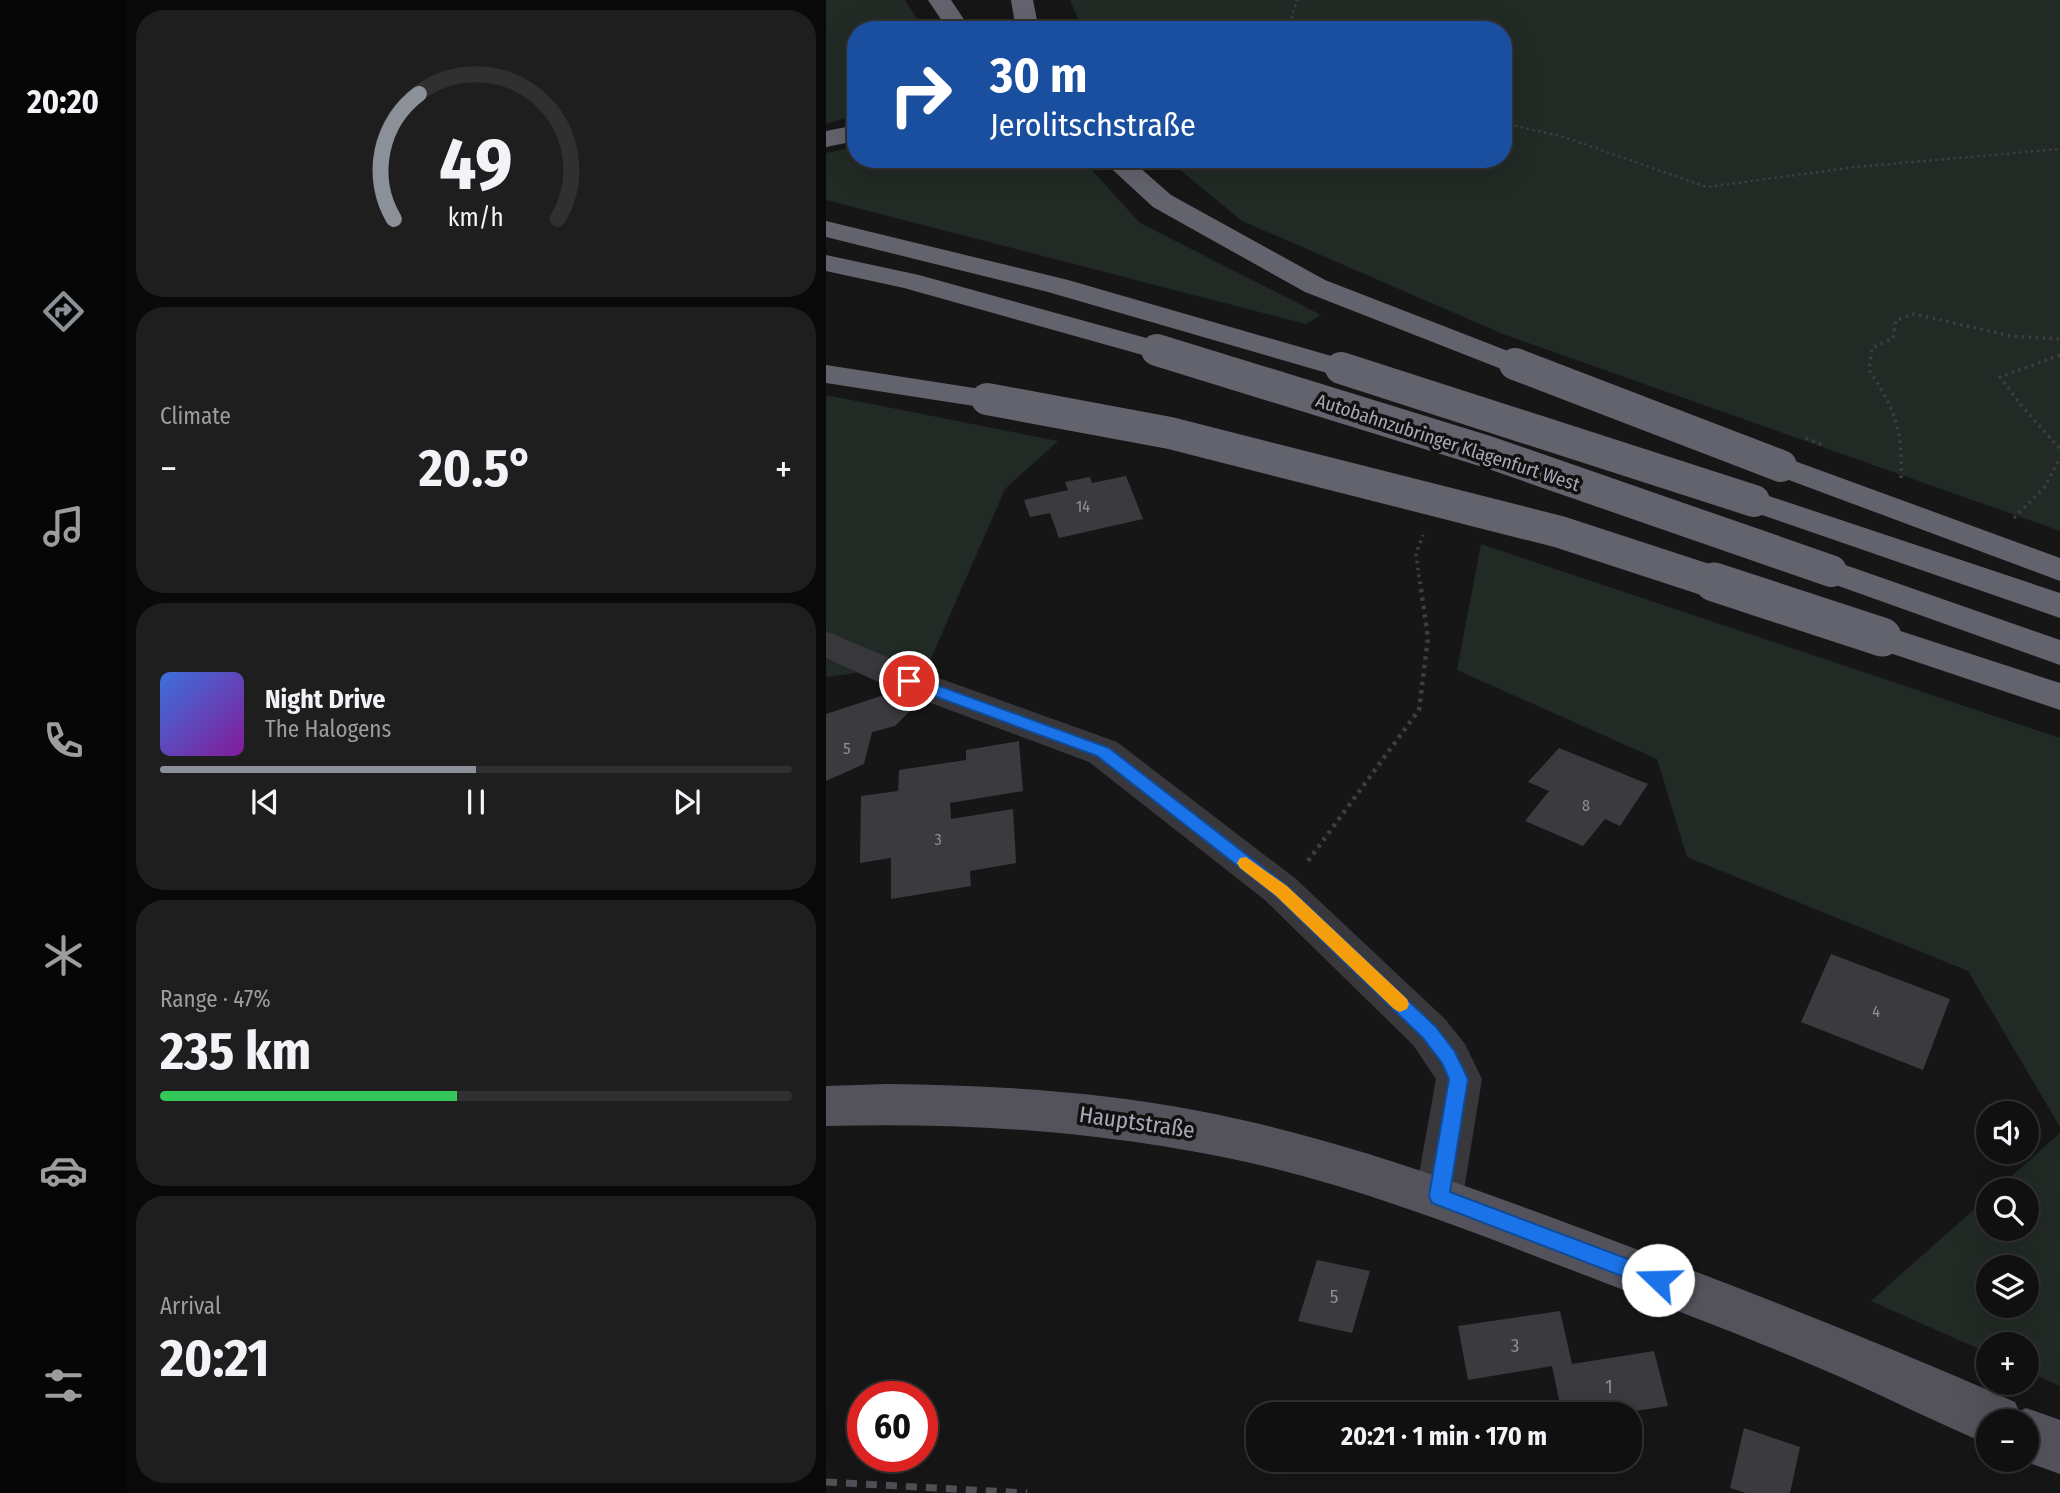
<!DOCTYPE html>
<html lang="en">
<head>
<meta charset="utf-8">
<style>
	body { margin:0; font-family:"Fira Sans Condensed",sans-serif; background:#1e1e1f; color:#f1f3f6; height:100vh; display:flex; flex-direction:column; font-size:26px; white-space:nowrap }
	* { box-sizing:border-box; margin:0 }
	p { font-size:23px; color:#9c9d9f }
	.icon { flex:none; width:38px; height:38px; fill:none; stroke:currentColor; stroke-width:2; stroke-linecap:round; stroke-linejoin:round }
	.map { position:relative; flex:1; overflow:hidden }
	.drawer { display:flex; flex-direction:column; gap:10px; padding:10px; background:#090909; width:700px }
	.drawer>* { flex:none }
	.top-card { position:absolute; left:21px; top:21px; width:665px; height:147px; border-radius:28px; box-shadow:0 7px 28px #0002,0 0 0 2px #303031; background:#1a4fa0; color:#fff; overflow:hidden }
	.controls { position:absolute; left:1150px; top:1101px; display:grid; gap:14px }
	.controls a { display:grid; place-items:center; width:63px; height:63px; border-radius:50%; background:#101011; box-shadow:0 7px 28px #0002,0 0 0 2px #303031; font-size:35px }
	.speed { position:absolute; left:21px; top:1381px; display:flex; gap:14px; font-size:35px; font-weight:700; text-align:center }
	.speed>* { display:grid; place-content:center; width:91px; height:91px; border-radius:50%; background:#101011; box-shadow:0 7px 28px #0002,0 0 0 2px #303031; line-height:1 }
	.speed .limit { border:10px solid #d22; background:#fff; color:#111 }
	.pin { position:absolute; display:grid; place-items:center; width:60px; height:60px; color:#fff; margin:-30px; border:4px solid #fff; border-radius:50%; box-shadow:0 2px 7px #0007 }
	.me { position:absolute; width:77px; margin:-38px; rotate:291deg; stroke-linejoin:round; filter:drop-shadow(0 0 5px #0008) }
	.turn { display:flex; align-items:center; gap:24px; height:147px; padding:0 28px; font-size:32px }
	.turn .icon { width:91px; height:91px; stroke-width:2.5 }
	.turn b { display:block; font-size:49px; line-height:60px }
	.big { font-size:52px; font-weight:700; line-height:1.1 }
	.drawer .widget { flex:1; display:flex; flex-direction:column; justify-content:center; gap:10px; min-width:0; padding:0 24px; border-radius:28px; background:#1e1e1f }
	.drawer .dial { align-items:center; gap:0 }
	.dial svg { height:182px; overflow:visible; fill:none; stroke:#303031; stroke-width:7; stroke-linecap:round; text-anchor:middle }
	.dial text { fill:#f1f3f6; stroke:none }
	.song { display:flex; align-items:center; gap:21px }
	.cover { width:84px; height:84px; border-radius:10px; background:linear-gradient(135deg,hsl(220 70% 55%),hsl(290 70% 35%)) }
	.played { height:7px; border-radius:4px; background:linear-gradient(90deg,#8c9099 50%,#303031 50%) }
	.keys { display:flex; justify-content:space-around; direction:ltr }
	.heat { display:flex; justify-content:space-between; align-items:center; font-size:38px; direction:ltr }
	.charge { height:10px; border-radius:5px; background:linear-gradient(90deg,#34c759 47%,#303031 0) }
	.trip { position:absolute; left:420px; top:1402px; width:396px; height:70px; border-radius:28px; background:#101011; box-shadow:0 7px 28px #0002,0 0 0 2px #303031; font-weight:700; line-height:70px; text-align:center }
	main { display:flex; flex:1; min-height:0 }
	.menu { display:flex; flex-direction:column; width:126px; justify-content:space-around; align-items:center; background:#060607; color:#9c9d9f }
	.menu .icon { width:49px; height:49px }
	.menu .current { color:#8c9099 }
	.menu b { font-size:32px; color:#f1f3f6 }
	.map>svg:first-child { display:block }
	.green { fill:#222a25; fill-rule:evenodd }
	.building { fill:#3b3b3f }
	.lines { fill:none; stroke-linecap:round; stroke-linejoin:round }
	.path-far2 { stroke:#3d3d43; stroke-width:2.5; stroke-dasharray:2.5 3.5; stroke-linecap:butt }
	.path-far1 { stroke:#3d3d43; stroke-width:3.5; stroke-dasharray:2.5 4.5; stroke-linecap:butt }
	.path { stroke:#3d3d43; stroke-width:4.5; stroke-dasharray:3.5 5; stroke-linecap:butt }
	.minor { fill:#38373c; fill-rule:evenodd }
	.major { fill:#54535b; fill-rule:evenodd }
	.highway { fill:#63636d; fill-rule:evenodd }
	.rail { stroke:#505057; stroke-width:7; stroke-dasharray:11 9; stroke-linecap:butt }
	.highway-bridge-far1 { stroke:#63636d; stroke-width:32 }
	.highway-bridge { stroke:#63636d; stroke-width:39 }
	.route { fill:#1a73e8; stroke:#114b97; stroke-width:2 }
	.slow { fill:#f59e0b }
	.labels { text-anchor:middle; stroke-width:7; stroke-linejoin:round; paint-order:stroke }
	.number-label { font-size:16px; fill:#8d8e99 }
	.street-label { font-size:19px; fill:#a8a9b7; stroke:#111112 }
	.near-number-label { font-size:19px; fill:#8d8e99 }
	.near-street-label { font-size:23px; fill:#a8a9b7; stroke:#111112 }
</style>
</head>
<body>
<main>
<nav class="menu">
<b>20:20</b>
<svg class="icon current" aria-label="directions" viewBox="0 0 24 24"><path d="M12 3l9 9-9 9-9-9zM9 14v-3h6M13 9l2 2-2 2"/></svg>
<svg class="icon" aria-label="music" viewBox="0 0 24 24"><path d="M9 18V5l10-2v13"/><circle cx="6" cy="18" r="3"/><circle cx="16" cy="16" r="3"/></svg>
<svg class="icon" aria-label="phone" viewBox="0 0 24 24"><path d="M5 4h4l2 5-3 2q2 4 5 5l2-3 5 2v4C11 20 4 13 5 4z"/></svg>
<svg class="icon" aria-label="climate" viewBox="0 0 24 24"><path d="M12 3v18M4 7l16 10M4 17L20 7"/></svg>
<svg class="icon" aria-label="car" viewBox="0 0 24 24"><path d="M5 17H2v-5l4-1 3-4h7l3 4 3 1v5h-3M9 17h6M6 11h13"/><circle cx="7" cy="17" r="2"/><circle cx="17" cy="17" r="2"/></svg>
<svg class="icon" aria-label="filters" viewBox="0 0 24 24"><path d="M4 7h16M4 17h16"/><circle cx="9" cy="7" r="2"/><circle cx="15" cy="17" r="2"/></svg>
</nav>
<section class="drawer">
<div class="widget dial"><svg viewBox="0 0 100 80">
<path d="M14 69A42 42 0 1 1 86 69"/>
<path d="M14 69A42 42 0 0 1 25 14" stroke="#8c9099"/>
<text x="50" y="56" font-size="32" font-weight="700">49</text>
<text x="50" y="72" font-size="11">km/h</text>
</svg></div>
<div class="widget"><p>Climate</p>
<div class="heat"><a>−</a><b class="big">20.5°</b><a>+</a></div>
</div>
<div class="widget">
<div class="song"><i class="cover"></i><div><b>Night Drive</b><p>The Halogens</p></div></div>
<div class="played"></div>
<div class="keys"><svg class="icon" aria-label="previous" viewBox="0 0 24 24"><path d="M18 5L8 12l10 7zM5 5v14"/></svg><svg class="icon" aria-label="pause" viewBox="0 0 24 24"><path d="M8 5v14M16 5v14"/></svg><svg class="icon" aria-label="next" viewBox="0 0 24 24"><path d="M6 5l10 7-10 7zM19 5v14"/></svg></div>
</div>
<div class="widget"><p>Range · 47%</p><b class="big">235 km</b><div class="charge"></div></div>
<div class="widget"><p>Arrival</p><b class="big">20:21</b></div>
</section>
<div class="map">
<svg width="1234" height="1493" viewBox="0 0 1234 1493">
	<rect width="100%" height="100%" fill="#161617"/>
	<g class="green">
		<polygon points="0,0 79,0 98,30 30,30 30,115 0,124"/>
		<polygon points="244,0 1234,0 1234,531 677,334 416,221 341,159 677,159 677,30 257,30"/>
		<polygon points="30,146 30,159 256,159 314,223 495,315 480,324 0,200 0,153"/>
		<polygon points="0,395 232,441 179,489 103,663 0,677"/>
		<polygon points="655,544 1234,738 1234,1127 1142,971 861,857 831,759 631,670"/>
		<path d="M1234 1133V1386L1201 1371 1200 1344H1162V1353L1045 1301 1162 1197V1228H1200V1190H1170ZM1200 1267V1306H1162V1267Z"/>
	</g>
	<g class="building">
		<polygon points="300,476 317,519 233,538 224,513 204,517 198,500 242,490 239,482 264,477 266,483"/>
		<polygon points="61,694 90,705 69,726 46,732 38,764 0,781 0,714"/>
		<polygon points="193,741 197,791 124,803 125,819 187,809 190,863 144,871 145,886 65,899 65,858 34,863 35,796 72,791 73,770 140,760 140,750"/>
		<polygon points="733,748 822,784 794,826 779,819 757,846 699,821 723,791 702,782"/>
		<polygon points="1005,954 1124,999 1097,1070 975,1022"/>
		<polygon points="491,1260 544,1271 526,1333 472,1321"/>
		<polygon points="734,1311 746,1364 828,1351 842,1406 791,1414 736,1414 726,1366 642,1380 632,1326"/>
		<polygon points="918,1428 974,1447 964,1493 920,1493 904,1488"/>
	</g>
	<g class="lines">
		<g class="path-far2">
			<polyline points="462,30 471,0"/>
			<polyline points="677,123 738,137 881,187 1029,167 1234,149"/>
		</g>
		<g class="path-far1">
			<polyline points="1234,355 1174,377 1195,405 1234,449"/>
			<polyline points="980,438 998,446"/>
			<path d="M1075 478C1077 432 1069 408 1043 370L1046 348 1067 338 1070 320 1088 314 1185 336 1234 339"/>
			<polyline points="1188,518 1218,488 1234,458"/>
			<polyline points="594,584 590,554 597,535"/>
		</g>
		<polyline class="path" points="482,861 593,710 602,638 594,582"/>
		<polygon class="minor" points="0,631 96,672 291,742 470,879 619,1019 639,1044 656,1079 637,1196 630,1211 613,1218 596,1211 589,1196 610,1079 587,1045 440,901 263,762 70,690 0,658"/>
		<path class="major" d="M61 1084C164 1085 267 1091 368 1110 507 1136 639 1185 770 1234 912 1287 1051 1341 1189 1402L1193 1411 1200 1408 1234 1420V1474L1195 1460H1200V1421H1162V1444C1111 1423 1062 1398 1012 1376 927 1339 841 1307 756 1274 647 1232 539 1189 425 1163 285 1132 144 1122 0 1126V1086Z"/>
		<g class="highway">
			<polygon points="102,0 125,0 145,30 122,30"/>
			<polygon points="185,0 207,0 213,30 190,30"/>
			<polygon points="30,125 30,141 0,147 0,131"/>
			<polygon points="275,159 304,159 345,195 499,280 700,358 704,364 700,370 689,373 678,370 479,292 327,207"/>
			<polygon points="0,221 242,280 526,362 530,368 526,374 515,377 222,292 0,237"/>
			<polygon points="0,255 93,275 342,344 346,350 342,356 331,359 78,288 0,271"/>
			<polygon points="0,365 161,390 172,392 177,399 172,406 161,408 0,383"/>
			<polygon points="955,456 1234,558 1234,581 944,473 939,466 944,459"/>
			<polygon points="928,491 1234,593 1234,618 916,508 911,501 916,494"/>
			<polygon points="1005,560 1234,640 1234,665 993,579 988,571 993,563"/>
			<polygon points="1056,625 1234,683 1234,710 1043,646 1038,637 1043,628"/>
		</g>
		<polyline class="rail" points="0,1482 201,1493"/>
		<g class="highway-bridge-far1">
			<polyline points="331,350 662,452 1005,571"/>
			<polyline points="689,364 955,466"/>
			<polyline points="515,368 928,501"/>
			<polyline points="161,399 344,433 734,532 893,584"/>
		</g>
		<polyline class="highway-bridge" points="888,582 1056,637"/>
	</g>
	<polygon class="route" points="83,675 283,748 461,886 610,1027 629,1052 642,1079 624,1192 839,1273 842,1280 839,1287 832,1290 606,1203 603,1196 623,1079 616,1063 597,1038 449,895 271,756 78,685 75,681 78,677"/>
	<polygon class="slow" points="420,857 461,886 581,999 583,1004 581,1009 574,1012 568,1009 449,895 414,868 411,863 414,858"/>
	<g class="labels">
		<g class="number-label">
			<text x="257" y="512">14</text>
			<text x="21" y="754">5</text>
			<text x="760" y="811">8</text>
			<text x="112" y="845">3</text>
			<text x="1050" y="1017">4</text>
		</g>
		<g class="street-label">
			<text transform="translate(622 442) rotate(18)" y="7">Autobahnzubringer Klagenfurt West</text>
		</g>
		<g class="near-number-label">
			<text x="508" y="1303">5</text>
			<text x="689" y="1352">3</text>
			<text x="783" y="1393">1</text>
		</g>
		<g class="near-street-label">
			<text transform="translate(311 1122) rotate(8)" y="8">Hauptstraße</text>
		</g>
	</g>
</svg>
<div class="controls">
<a><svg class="icon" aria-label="sound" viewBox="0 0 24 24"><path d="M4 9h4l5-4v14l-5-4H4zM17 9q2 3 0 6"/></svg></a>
<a><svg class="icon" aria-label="search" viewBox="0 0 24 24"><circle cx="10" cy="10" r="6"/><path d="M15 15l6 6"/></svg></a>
<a><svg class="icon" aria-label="layers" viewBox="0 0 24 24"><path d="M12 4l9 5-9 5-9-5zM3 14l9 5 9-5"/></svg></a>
<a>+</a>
<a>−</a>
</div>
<div class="speed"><div class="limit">60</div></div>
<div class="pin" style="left:83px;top:681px;background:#d93025"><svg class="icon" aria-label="arrive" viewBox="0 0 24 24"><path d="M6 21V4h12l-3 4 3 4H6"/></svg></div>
<svg class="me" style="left:832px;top:1280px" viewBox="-20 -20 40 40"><circle r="19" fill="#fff"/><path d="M0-13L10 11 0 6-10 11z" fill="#1a73e8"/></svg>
<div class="trip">20:21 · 1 min · 170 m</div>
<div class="top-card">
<div class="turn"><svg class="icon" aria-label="right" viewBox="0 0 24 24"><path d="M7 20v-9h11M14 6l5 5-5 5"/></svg><div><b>30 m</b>Jerolitschstraße</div></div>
</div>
</div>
</main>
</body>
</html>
